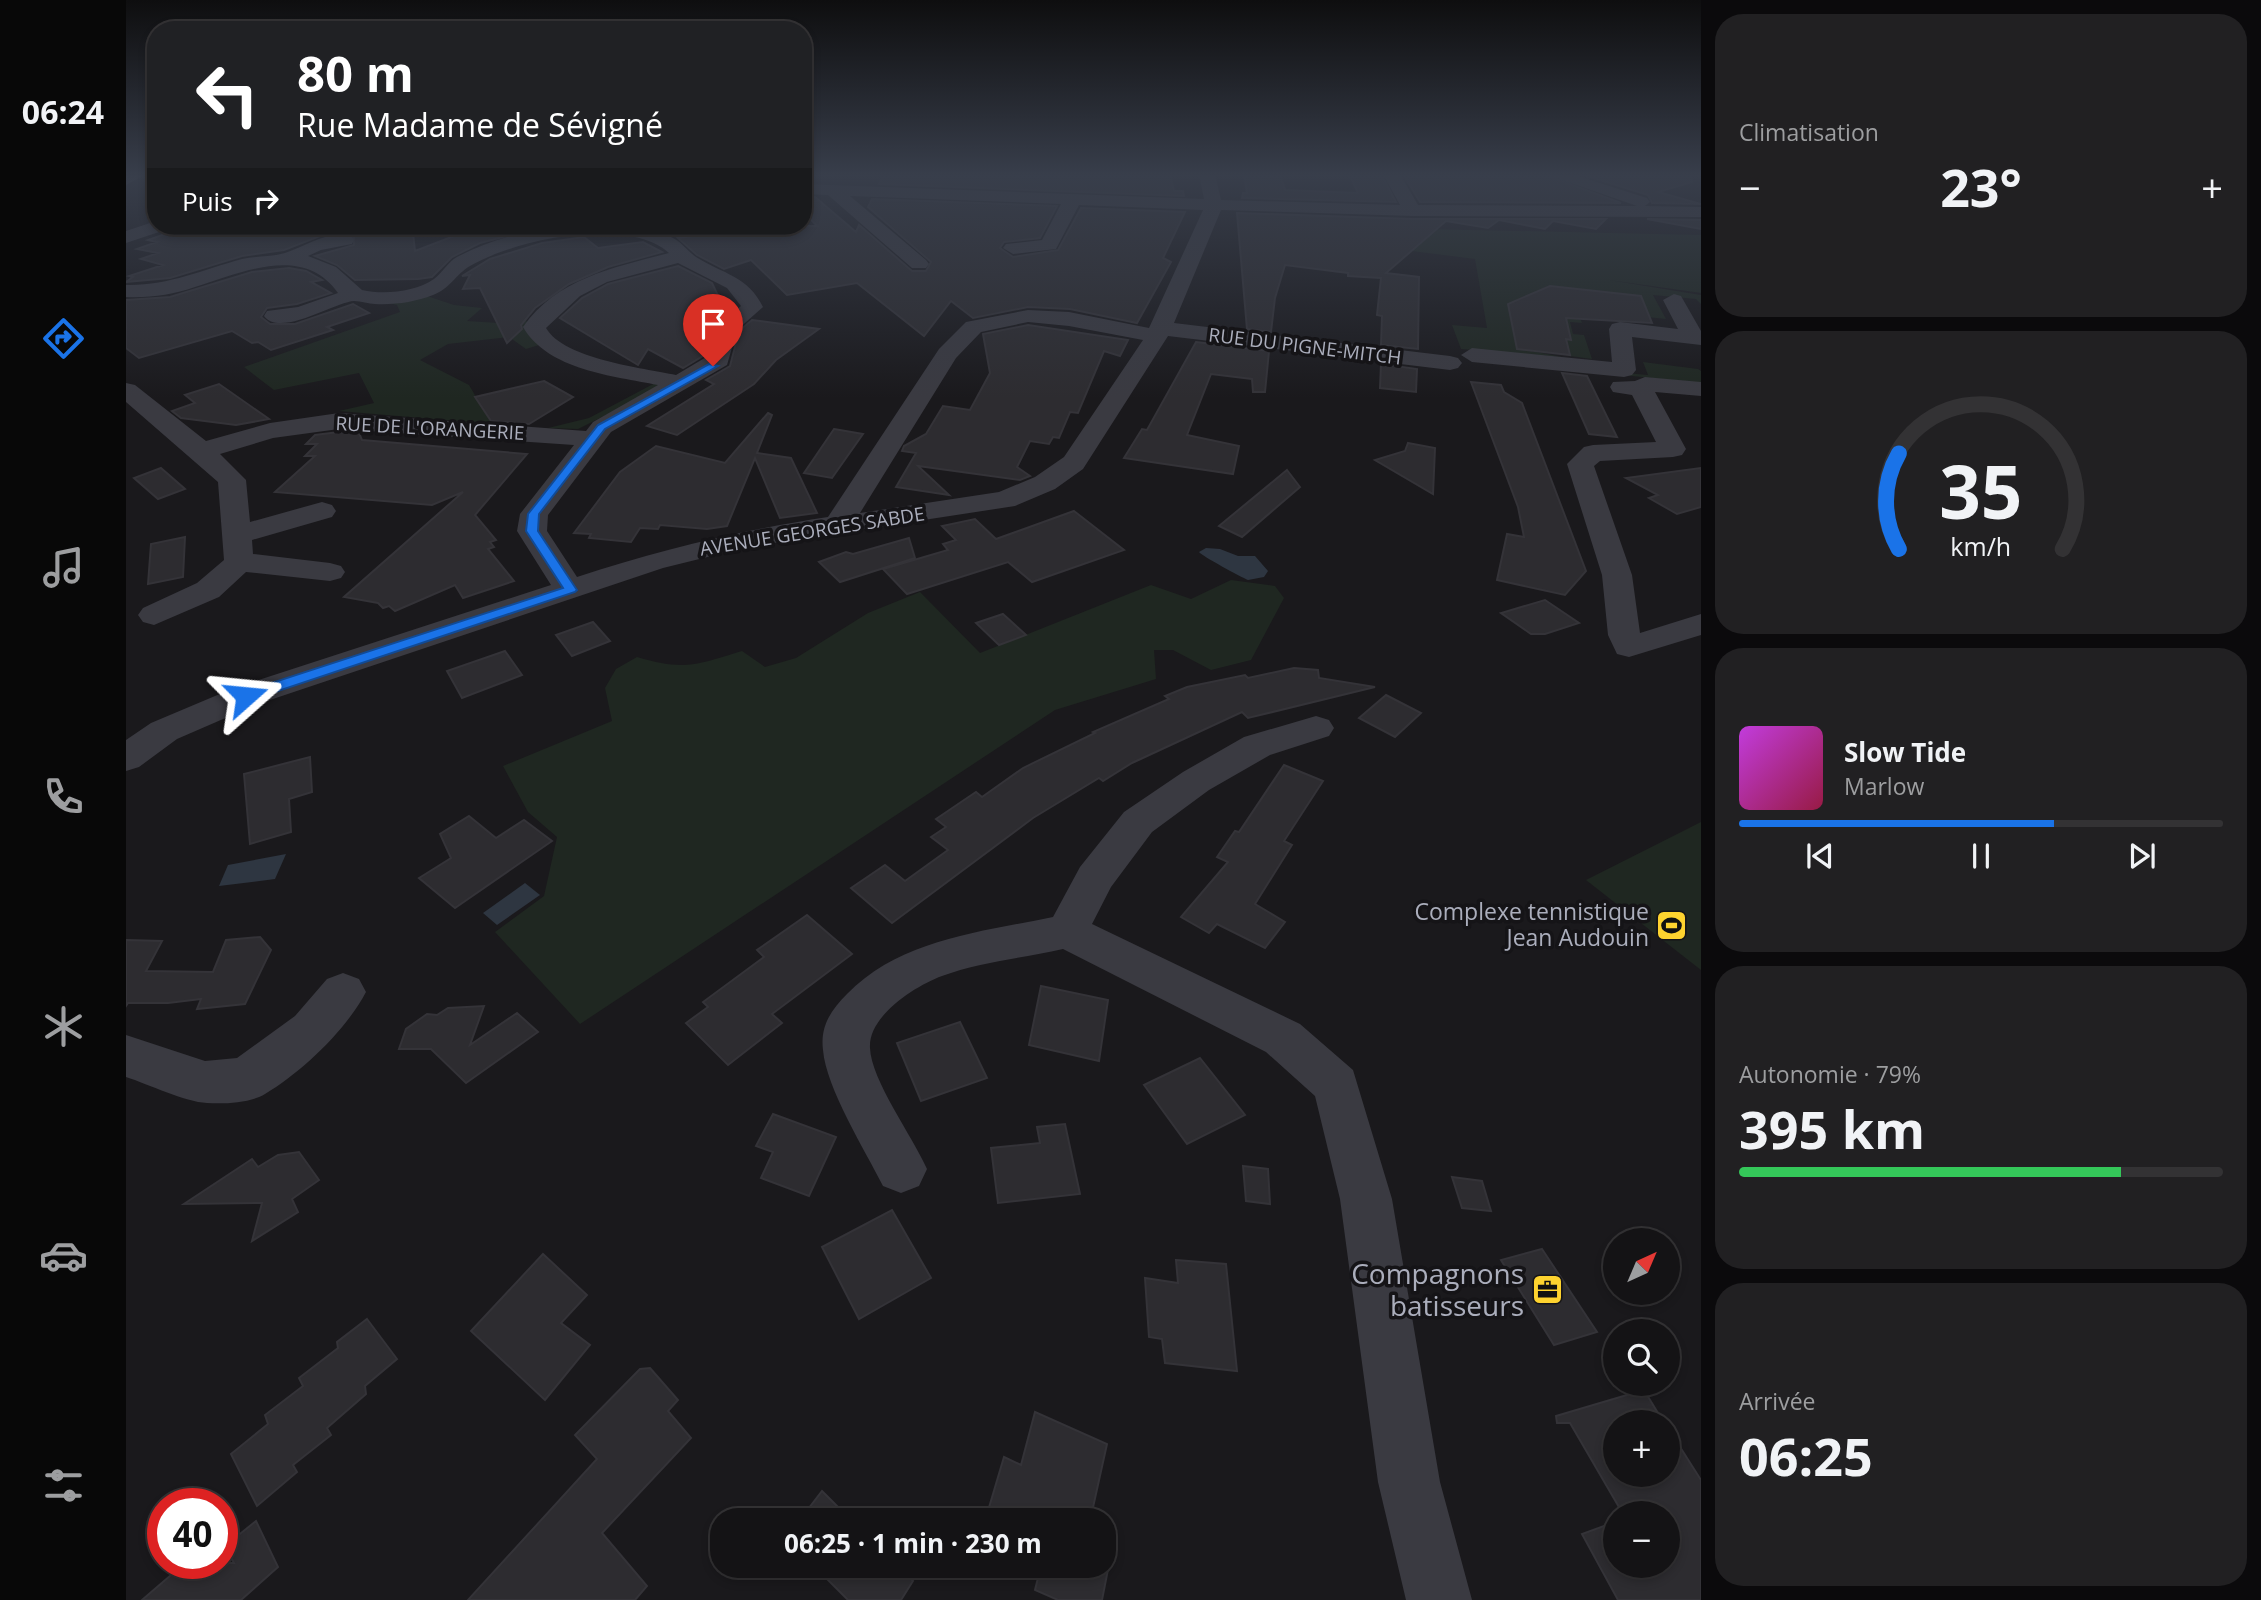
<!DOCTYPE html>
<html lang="fr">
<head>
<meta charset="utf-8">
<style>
	body { margin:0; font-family:"Open Sans",sans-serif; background:#212022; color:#f1f3f6; height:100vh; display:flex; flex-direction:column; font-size:26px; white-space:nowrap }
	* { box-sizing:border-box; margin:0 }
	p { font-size:23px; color:#9d9ea0 }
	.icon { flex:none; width:38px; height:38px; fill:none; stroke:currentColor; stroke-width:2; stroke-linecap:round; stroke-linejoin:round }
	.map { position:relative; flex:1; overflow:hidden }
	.details { display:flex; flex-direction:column; gap:14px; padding:14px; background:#0b0a0c; width:560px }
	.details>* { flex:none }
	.guide { position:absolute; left:21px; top:21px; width:665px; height:214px; border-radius:28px; box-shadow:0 4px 10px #0003,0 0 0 2px #333234; background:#202124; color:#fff; overflow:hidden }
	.needle { width:46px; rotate:44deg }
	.controls { position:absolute; left:1477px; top:1228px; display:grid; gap:14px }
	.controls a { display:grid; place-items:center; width:77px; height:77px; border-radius:50%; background:#141315; box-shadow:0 4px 10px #0003,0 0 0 2px #333234; font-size:35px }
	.speed { position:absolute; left:21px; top:1488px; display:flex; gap:14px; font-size:35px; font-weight:700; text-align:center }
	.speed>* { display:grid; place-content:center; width:91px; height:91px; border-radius:50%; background:#141315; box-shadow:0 4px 10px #0003,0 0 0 2px #333234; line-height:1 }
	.speed .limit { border:10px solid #d22; background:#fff; color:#111 }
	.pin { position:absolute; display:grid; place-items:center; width:60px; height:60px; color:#fff; margin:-72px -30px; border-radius:50% 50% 50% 0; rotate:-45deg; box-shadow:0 0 7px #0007 }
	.pin .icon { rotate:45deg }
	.me { position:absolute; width:77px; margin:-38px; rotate:72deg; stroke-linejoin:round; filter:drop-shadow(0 0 5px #0008) }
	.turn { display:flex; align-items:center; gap:24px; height:147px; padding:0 35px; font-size:32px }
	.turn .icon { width:91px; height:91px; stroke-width:2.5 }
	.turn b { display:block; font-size:49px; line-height:60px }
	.then { display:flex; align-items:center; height:66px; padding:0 35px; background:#0003; gap:14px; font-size:26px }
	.big { font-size:52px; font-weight:700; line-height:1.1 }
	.details .tile { flex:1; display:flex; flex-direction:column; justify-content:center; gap:10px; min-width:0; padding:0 24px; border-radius:28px; background:#212022 }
	.details .dial { align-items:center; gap:0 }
	.dial svg { height:182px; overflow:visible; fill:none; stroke:#333234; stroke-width:7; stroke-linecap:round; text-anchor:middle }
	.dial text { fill:#f1f3f6; stroke:none }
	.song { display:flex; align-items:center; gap:21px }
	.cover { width:84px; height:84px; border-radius:10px; background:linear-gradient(135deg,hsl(290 70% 55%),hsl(340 70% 35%)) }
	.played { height:7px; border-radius:4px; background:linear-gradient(90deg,#1a73e8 65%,#333234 65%) }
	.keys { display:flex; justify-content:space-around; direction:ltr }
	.heat { display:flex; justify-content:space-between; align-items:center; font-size:38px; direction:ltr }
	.charge { height:10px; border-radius:5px; background:linear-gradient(90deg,#34c759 79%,#333234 0) }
	.trip { position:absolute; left:584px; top:1508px; width:406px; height:70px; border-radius:28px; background:#141315; box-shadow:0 4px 10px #0003,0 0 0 2px #333234; font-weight:700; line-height:70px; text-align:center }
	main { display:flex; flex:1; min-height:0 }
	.menu { display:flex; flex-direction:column; width:126px; justify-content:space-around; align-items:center; background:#080808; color:#9d9ea0 }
	.menu .icon { width:49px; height:49px }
	.menu .active { color:#1a73e8 }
	.menu b { font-size:32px; color:#f1f3f6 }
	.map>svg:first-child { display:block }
	.green { fill:#1f2721 }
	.water { fill:#2e3641 }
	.building { fill:#2d2c30; stroke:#343338; stroke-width:2 }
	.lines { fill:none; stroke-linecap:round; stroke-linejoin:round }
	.minor { fill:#3a3a41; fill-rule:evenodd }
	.major { fill:#565760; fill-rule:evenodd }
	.route { fill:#1a73e8; stroke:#114b97; stroke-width:2 }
	.labels { text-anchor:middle; stroke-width:7; stroke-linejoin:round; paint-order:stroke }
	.far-street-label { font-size:19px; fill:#abaebc; stroke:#151417 }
	.poi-label { font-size:23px; fill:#abaebc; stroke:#151417; text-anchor:end }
	.near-poi-label { font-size:28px; fill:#abaebc; stroke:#151417; text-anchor:end }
</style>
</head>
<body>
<main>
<nav class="menu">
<b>06:24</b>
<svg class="icon active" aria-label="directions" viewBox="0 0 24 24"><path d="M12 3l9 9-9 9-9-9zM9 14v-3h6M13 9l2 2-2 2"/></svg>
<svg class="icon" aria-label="music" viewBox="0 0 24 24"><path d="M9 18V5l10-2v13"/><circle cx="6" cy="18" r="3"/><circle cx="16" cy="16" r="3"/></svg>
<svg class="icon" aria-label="phone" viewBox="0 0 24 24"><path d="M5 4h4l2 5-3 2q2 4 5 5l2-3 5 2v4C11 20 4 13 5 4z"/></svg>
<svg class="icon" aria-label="climate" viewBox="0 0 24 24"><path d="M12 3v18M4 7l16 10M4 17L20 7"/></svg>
<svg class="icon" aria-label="car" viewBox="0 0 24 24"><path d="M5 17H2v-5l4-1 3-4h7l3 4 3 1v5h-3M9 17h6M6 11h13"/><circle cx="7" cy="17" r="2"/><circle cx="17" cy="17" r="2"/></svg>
<svg class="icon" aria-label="filters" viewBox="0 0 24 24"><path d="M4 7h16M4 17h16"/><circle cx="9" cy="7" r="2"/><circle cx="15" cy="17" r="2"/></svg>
</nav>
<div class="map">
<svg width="1575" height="1600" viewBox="0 0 1575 1600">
	<rect width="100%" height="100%" fill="#1a191c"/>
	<g class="green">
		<polygon points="1213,227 1575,235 1575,293 1483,280 1575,295 1575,304 1570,299 1527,295 1540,319 1451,310 1456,323 1444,322 1447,334 1458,335 1466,359 1444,356 1440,339 1445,340 1444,336 1396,349 1436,357 1335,349 1326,325 1361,328 1349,259 1222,243"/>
		<polygon points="301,296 328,305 356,308 341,321 373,323 399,318 413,345 400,349 383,337 322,344 294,360 343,385 366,424 213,411 248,403 233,373 148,390 118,367 274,312 271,305 260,302"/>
		<polygon points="1340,359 1522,375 1517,362 1572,369 1575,371 1575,383"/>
		<polygon points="531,382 542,384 452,429 422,428 463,418"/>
		<path d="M1105 580 1149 586 1158 598 1125 660 1085 670 1047 650H1028L1030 679 929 710 454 1024 369 932 418 896 431 837 402 812 377 766 486 721 479 688 490 669 511 657C558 671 570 665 616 651L639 667 670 658 742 613 794 592 854 653 1025 585 1065 599Z"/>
		<polygon points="1575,822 1575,970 1460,880"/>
	</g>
	<g class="water">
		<path d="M1080 548 1094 549 1112 556H1129L1142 571 1138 577 1122 580C1115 577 1076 556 1073 552Z"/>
		<polygon points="160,854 149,879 93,886 102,865"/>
		<polygon points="399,883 414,895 371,925 357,913"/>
	</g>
	<g class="building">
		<polygon points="758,174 1044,174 1048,191 1057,191 1058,196 753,184"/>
		<polygon points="1118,174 1154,174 1159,190 1232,193 1223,174 1255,174 1270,202 1116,198 1117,193 1121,193"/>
		<polygon points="1277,174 1417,174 1495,203 1294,202"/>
		<polygon points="1455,174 1565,174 1566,182 1532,192 1575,204 1526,203 1522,195"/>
		<polygon points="677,197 689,197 730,232 733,225 786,271 800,271 805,262 742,207 746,199 931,206 914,238 878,242 874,248 887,257 932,250 955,208 1059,212 1037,258 1045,262 1011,323 944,309 902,307 847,318 825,301 798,336 731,283 661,295 625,260 598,269 571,255 552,238 582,234 568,229 569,226 691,226 677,211"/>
		<polygon points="1111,213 1287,219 1480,219 1470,229 1427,221 1419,229 1373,220 1362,228 1320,221 1260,273 1293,277 1292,349 1255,345 1256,316 1251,315 1255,278 1222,276 1222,273 1159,265 1149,298 1145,332 1121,329"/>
		<polygon points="1521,219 1575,220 1575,229"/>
		<polygon points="62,226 243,226 237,233 276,228 277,234 287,233 289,251 354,226 419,226 354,243 326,257 306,277 292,279 229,280 211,265 189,256 228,245 228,235 217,232 199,234 158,250 116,256 44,278 0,282 7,277 3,276 37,265 15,259 32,253 11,249 31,242 22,240"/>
		<polygon points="458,237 472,248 517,242 536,252 482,267 443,284 409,308 395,325 396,329 381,343 354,288 337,289 344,275 336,276 364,259 416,243"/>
		<polygon points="552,266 586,283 597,306 560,312 599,317 587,327 580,354 557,368 522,349 512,365 434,318 456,298 482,284"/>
		<polygon points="163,268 180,271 196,280 185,282 205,293 171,304 141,308 135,317 144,324 169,324 227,304 243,313 201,327 207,330 145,350 132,342 126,343 106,331 13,358 0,348 0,300 44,297 126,272"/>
		<polygon points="1424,286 1515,296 1526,323 1440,318 1445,340 1440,339 1444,355 1391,349 1382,304"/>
		<polygon points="626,320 693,329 650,360 628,384 551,435 521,426 588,384 580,380 604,366 613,331"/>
		<polygon points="902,325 1002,340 994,356 978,351 952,413 944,412 933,438 927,437 923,444 904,441 891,467 904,476 894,480 792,466 823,495 770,487 790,453 776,451 778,446 800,434 817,406 844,410 864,373 857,334"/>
		<polygon points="1070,342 1143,351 1139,392 1127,392 1126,379 1085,374 1061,435 1113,446 1107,474 998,458 1016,429 1021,430"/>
		<polygon points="1255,364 1291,369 1290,392 1254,388"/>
		<polygon points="1436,373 1461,376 1491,437 1463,434"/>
		<polygon points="418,381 447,397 403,424 365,421 349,397"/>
		<polygon points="1345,382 1375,385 1378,392 1396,403 1460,571 1439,595 1371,580 1381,534 1398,537 1392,507"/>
		<polygon points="93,384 143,419 110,425 55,418 46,411 69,403 59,395"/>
		<polygon points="642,413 646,415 631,453 665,458 691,513 654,518 629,458 601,526 581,529 534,525 532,529 514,528 505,542 463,538 465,534 448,533 494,472 530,446 599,463"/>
		<polygon points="708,429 737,434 706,478 678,473"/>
		<polygon points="213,432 233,433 236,440 401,454 349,515 370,540 364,542 368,547 362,549 388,581 337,598 329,585 269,611 263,606 257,608 252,603 218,597 337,492 306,505 149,492 189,456 179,456 191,444 180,444 189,435"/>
		<polygon points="1282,443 1309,448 1307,494 1249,460 1279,451"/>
		<polygon points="35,468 59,489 32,499 8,478"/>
		<polygon points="1575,468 1575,507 1551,514 1523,498 1532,495 1500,478"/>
		<polygon points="1161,470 1174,487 1116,537 1093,526"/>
		<polygon points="948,511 998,550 906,582 882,562 781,594 757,569 822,550 817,544 830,540 816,526 849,519 870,539"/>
		<polygon points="59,537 57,577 22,584 25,544"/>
		<polygon points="783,538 789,558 714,582 693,562 720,552 727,554"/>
		<polygon points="1419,600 1453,623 1419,634 1405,634 1375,613"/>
		<polygon points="877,614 900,635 873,645 850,623"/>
		<polygon points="467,622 484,641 446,656 430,635"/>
		<polygon points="379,651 396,675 336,698 321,671"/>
		<polygon points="1168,668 1192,670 1193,678 1249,687 1122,718 1116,712 1006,763 977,781 973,778 907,818 766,923 725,888 759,865 779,881 822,850 805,837 820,827 810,819 850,792 856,797 897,768 969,733 967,732 1043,699 1039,696 1061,687 1119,675 1122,678"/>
		<polygon points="1260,695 1295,713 1269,737 1233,718"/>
		<polygon points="184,757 186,792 163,799 165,832 124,844 118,774"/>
		<polygon points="1158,765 1197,781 1158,841 1166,845 1129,904 1159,922 1139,948 1091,924 1083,933 1055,917 1102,862 1091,857 1109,831 1113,832"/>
		<polygon points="343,816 370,838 398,820 426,841 329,908 293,878 325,858 314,834"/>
		<polygon points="681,915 726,954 646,1014 656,1023 602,1065 560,1023 582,1007 577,1002 638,957 631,950"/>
		<polygon points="134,937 145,950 119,1004 71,1009 75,999 42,1003 2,1003 0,1006 0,940 36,941 20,971 87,972 100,940"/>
		<polygon points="915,986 982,1000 973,1061 903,1045"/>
		<polygon points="358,1006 344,1045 391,1013 412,1032 340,1083 305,1049 273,1049 280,1029 301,1014 311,1015 322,1008"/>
		<polygon points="834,1022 861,1078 795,1101 771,1043"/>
		<polygon points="1074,1058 1119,1115 1061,1144 1018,1085"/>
		<polygon points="647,1114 710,1137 683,1196 635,1178 647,1152 630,1146"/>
		<polygon points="939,1124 954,1194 872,1203 865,1148 914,1143 911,1127"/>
		<polygon points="173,1152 193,1180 166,1199 172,1212 126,1241 136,1203 58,1204 126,1159 132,1167 152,1155"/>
		<polygon points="1117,1166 1142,1169 1144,1204 1120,1201"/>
		<polygon points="1326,1177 1356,1181 1365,1211 1336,1208"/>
		<polygon points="766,1210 805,1278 733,1319 696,1247"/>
		<polygon points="1416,1249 1471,1332 1428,1345 1375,1260"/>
		<polygon points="417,1254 461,1295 435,1323 464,1345 419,1400 345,1331"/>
		<polygon points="1050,1260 1100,1264 1111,1371 1039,1363 1036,1339 1023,1337 1019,1278 1052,1283"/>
		<polygon points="241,1319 271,1359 239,1386 240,1394 201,1428 205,1435 167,1465 171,1472 131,1506 105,1454 142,1424 139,1415 177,1386 173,1378 212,1348 211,1342"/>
		<polygon points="524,1368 552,1400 542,1411 565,1438 476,1533 521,1586 509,1600 342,1600 471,1459 449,1435 514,1369"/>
		<polygon points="1518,1390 1538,1423 1489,1423 1489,1475 1542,1475 1542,1428 1575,1480 1575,1600 1492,1600 1456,1534 1489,1522 1489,1566 1542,1566 1542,1514 1497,1514 1444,1423 1431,1423 1430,1416"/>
		<polygon points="909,1412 981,1444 964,1521 859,1521 878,1457 895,1465"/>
		<polygon points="696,1491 726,1521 673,1521"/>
		<polygon points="130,1521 152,1567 115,1600 16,1600 59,1563 108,1563 99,1546"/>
		<polygon points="978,1545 986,1549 976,1600 932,1600 909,1590 915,1566 978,1566"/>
		<polygon points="688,1566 772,1566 787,1581 775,1600 722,1600"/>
	</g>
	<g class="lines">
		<g class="minor">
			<path d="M1073 174H1089L1095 200 1274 205 1257 174H1274L1292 205 1511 206 1419 174H1445L1521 198 1524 202 1519 206 1575 207V217L1287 216 1095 210 1048 323 1324 356 1332 358 1336 363 1332 368 1324 370 1042 336 957 469 929 489 889 506 622 547 537 568 132 704 51 739 13 767 0 771V740L25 723 108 688 425 585 391 531 394 514 448 445 213 429 147 438 94 454 120 480 124 522 196 502 206 505 210 511 206 517 126 540 127 554 204 563 215 566 219 572 215 578 204 581 120 572 93 597 28 625 17 622 12 615 17 608 71 583 98 560 92 482 0 402V383L9 385 80 441 144 423 213 413 460 431 467 422 532 385C487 376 422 370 397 327 431 278 490 267 543 253 501 215 388 240 344 266 330 274 324 289 307 295 289 302 269 305 249 304 243 304 235 301 228 301 209 302 154 338 138 316L141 311 172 307 212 293C177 243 115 273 69 287 46 295 24 298 0 297V285C41 286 76 270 116 259 130 256 145 257 159 253 180 246 201 230 226 236L228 240 226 244 195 250 182 256 210 267 236 290C258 295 289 292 308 279 317 272 322 262 331 257 392 225 480 212 545 237 555 241 561 251 570 257 597 274 622 276 637 307L611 330 601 365 485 432 422 515 421 531 451 577C534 550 616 530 702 517L813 349 840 322 902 310 943 312 1023 328 1077 210 953 205 930 249 887 254 877 248 880 244 916 240 935 204 724 196 800 260 803 264 800 268H786L702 195 677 194V184L1078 199ZM552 263 601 288 615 306 590 328 582 356 550 375C517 368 438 359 420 328L454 296 481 282ZM902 322 943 326 1017 340 938 457 909 477 873 492 734 513 830 358 855 332Z"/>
			<polygon points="30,221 30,226 41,226 39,230 0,243 0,231"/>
			<polygon points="1548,294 1555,296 1575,331 1575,345 1506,337 1510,370 1506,375 1498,377 1346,362 1335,355 1346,348 1486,362 1483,329 1486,324 1494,322 1552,329 1537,300"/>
			<polygon points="1519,377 1575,382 1575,396 1529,392 1560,449 1556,455 1547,457 1474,461 1468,466 1506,575 1514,633 1575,614 1575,635 1503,657 1491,654 1482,635 1476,575 1441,464 1458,447 1467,445 1530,442 1506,395 1487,392 1484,387 1487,382 1509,381"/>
			<path d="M1190 716 1203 720 1208 728 1203 736 1144 755 1083 790 1026 832 985 887 966 924 1174 1024 1227 1070 1266 1199 1314 1482 1346 1600H1280L1252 1482 1214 1199 1189 1096 1140 1052 937 949C898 958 854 962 816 976 789 986 742 1016 744 1048 745 1080 787 1137 801 1169L793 1186 775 1193 757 1186C739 1150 700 1088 697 1050 694 1026 705 1010 721 994 775 939 855 932 927 917L954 867 998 812 1057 772 1118 737Z"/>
			<path d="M217 973 233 979 240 992C220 1030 176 1072 139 1094 124 1103 99 1104 81 1103 59 1102 22 1084 0 1077V1035L79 1061 111 1058 169 1016 201 979Z"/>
		</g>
		<polygon class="major" points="0,174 20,174 0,185"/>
	</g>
	<linearGradient id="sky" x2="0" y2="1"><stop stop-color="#0e0e0f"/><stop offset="0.44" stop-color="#383e4b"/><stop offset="1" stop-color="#383e4b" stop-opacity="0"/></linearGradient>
	<rect width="1575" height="398" fill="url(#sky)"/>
	<polygon class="route" points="583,364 592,366 479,429 413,514 412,531 451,590 449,592 125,700 115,700 115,693 437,588 400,531 402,514 472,425"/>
	<defs>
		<symbol id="stadium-square" viewBox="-11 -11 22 22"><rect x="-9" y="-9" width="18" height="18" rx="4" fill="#fed32f" stroke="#151417"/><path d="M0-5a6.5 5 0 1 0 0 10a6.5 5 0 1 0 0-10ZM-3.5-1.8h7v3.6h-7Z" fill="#111"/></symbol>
		<symbol id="office-square" viewBox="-11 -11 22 22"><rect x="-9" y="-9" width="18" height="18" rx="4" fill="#fed32f" stroke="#151417"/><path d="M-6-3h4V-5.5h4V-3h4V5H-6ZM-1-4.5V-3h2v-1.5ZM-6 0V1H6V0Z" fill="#111"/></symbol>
	</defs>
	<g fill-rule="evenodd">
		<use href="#stadium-square" x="1528" y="908" width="35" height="35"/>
		<use href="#office-square" x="1404" y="1272" width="35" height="35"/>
	</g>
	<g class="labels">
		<g class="far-street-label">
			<text transform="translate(1179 346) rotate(7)" y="7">RUE DU PIGNE-MITCH</text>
			<text transform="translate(304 428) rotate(3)" y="7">RUE DE L'ORANGERIE</text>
			<text transform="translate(686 531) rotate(-9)" y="7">AVENUE GEORGES SABDE</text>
		</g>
		<g class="poi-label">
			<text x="1523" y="920">Complexe tennistique<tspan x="1523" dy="26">Jean Audouin</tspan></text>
		</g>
		<g class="near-poi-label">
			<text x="1398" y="1284">Compagnons<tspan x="1398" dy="32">batisseurs</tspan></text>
		</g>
	</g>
</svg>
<div class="controls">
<a><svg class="needle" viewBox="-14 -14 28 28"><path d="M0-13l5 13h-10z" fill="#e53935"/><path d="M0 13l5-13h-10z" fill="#9d9ea0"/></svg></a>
<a><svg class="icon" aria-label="search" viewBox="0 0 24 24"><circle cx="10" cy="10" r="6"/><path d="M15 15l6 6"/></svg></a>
<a>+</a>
<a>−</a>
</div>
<div class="speed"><div class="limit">40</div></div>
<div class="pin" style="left:587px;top:366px;background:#d93025"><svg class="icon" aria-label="arrive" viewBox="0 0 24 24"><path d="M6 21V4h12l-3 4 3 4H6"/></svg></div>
<svg class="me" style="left:120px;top:696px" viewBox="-20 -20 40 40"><path d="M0-17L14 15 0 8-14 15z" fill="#1a73e8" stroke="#fff" stroke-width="4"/></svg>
<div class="trip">06:25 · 1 min · 230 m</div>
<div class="guide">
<div class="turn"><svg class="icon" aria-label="left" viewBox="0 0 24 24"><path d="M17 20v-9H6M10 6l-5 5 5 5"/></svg><div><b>80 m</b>Rue Madame de Sévigné</div></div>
<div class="then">Puis<svg class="icon" aria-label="right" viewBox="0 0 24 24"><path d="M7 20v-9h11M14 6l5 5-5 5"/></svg></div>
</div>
</div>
<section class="details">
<div class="tile"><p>Climatisation</p>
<div class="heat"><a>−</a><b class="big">23°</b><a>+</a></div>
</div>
<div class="tile dial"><svg viewBox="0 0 100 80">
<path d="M14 69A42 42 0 1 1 86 69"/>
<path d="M14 69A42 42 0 0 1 14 27" stroke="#1a73e8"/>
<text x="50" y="56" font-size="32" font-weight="700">35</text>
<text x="50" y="72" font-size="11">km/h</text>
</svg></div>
<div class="tile">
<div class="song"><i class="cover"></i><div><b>Slow Tide</b><p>Marlow</p></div></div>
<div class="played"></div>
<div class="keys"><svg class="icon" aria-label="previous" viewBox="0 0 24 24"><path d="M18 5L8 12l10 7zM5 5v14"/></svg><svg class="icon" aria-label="pause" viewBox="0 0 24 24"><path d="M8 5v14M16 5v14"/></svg><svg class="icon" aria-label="next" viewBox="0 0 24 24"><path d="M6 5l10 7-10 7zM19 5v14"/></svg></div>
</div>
<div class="tile"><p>Autonomie · 79%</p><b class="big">395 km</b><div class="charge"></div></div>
<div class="tile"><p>Arrivée</p><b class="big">06:25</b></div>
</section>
</main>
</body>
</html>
